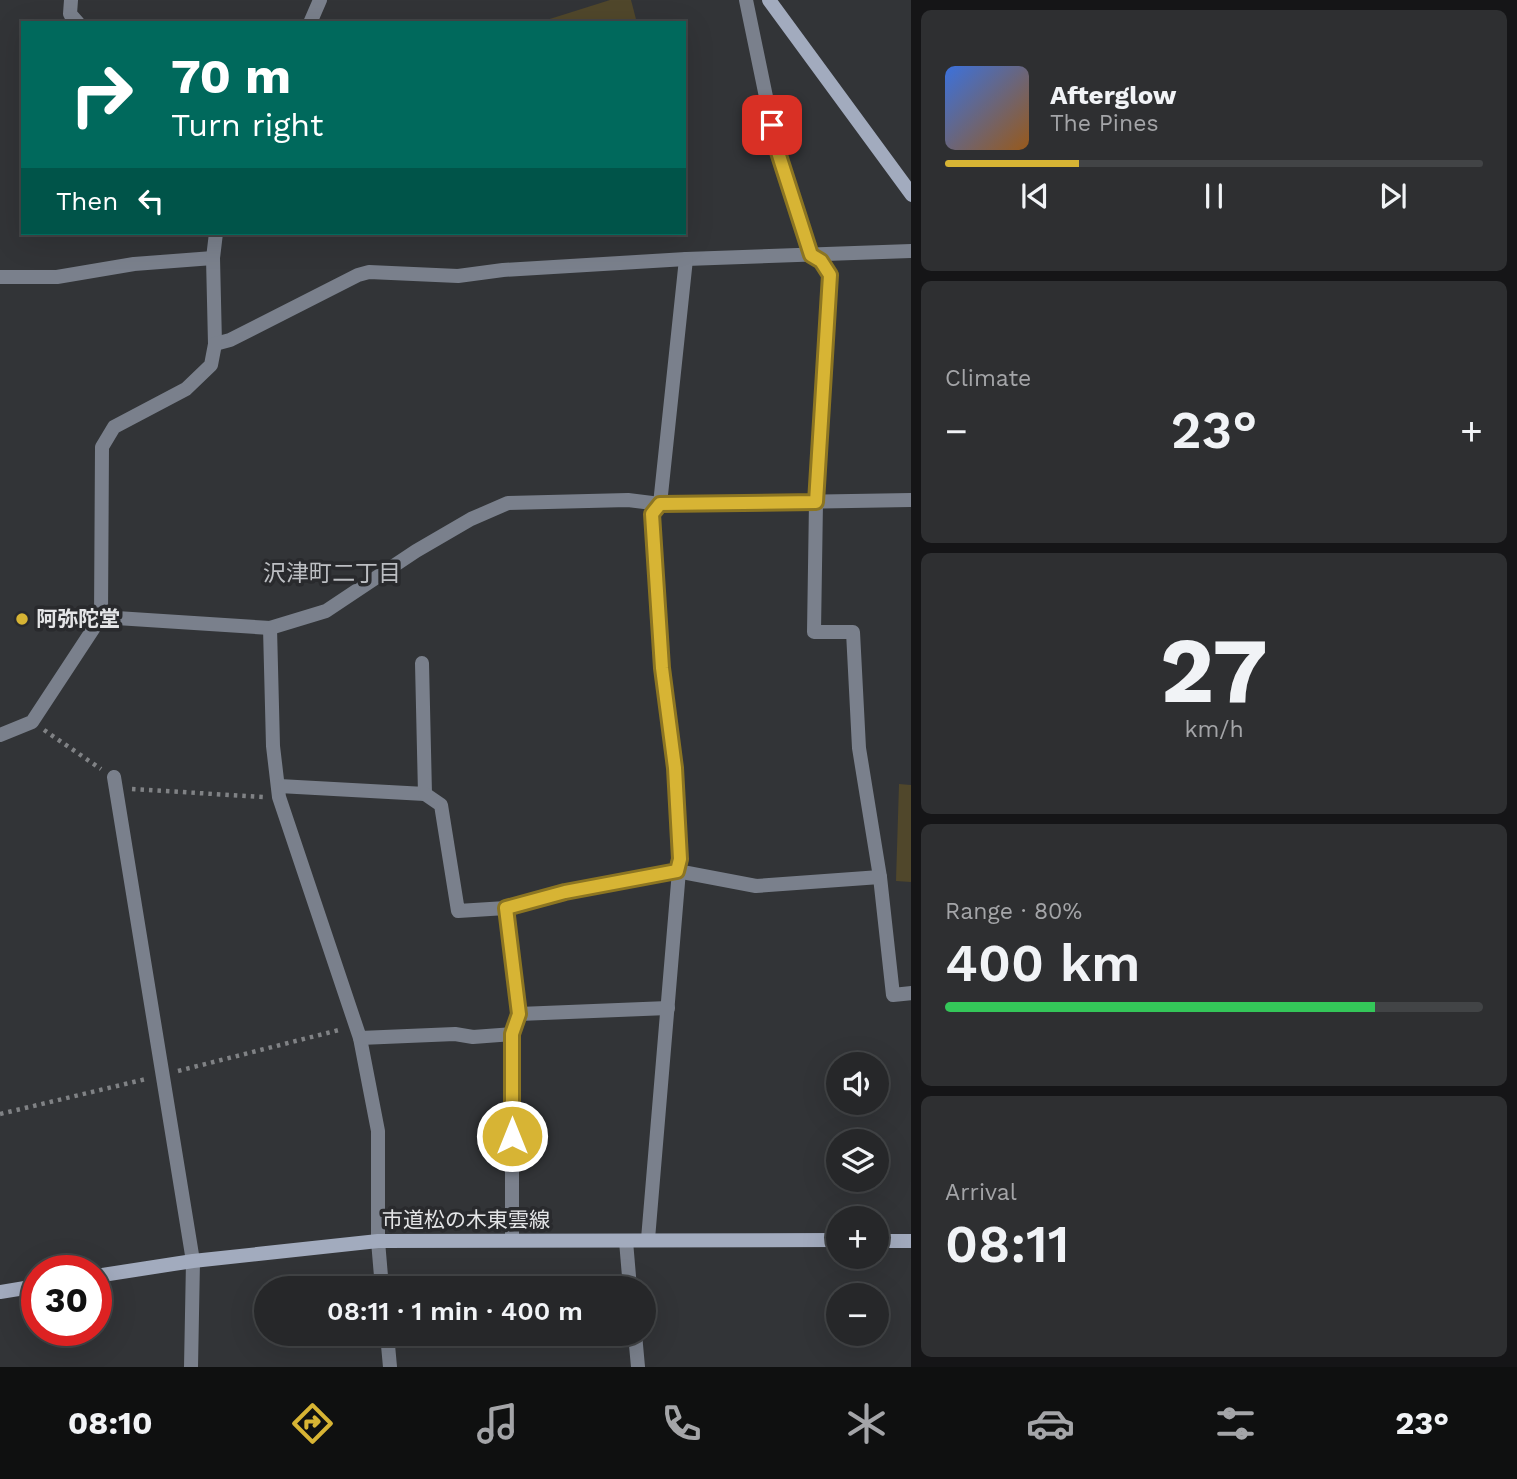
<!DOCTYPE html>
<html lang="en">
<head>
<meta charset="utf-8">
<style>
	body { margin:0; font-family:"Work Sans","Noto Sans JP",sans-serif; background:#2e2f31; color:#f1f3f6; height:100vh; display:flex; flex-direction:column; font-size:26px; white-space:nowrap }
	* { box-sizing:border-box; margin:0 }
	p { font-size:23px; color:#a4a5a8 }
	.icon { flex:none; width:38px; height:38px; fill:none; stroke:currentColor; stroke-width:2; stroke-linecap:round; stroke-linejoin:round }
	.map { position:relative; flex:1; overflow:hidden }
	.details { display:flex; flex-direction:column; gap:10px; padding:10px; background:#151517; width:606px }
	.details>* { flex:none }
	.banner { position:absolute; left:21px; top:21px; width:665px; height:214px; border-radius:0px; box-shadow:0 7px 28px #0002,0 0 0 2px #424446; background:#00695c; color:#fff; overflow:hidden }
	.controls { position:absolute; left:826px; top:1052px; display:grid; gap:14px }
	.controls a { display:grid; place-items:center; width:63px; height:63px; border-radius:50%; background:#262729; box-shadow:0 7px 28px #0002,0 0 0 2px #424446; font-size:35px }
	.speed { position:absolute; left:21px; top:1255px; display:flex; gap:14px; font-size:35px; font-weight:700; text-align:center }
	.speed>* { display:grid; place-content:center; width:91px; height:91px; border-radius:50%; background:#262729; box-shadow:0 7px 28px #0002,0 0 0 2px #424446; line-height:1 }
	.speed .limit { border:10px solid #d22; background:#fff; color:#111 }
	.pin { position:absolute; display:grid; place-items:center; width:60px; height:60px; color:#fff; margin:-30px; border-radius:14px; box-shadow:0 4px 10px #0006 }
	.me { position:absolute; width:77px; margin:-38px; rotate:0deg; stroke-linejoin:round; filter:drop-shadow(0 0 5px #0008) }
	.turn { display:flex; align-items:center; gap:24px; height:147px; padding:0 35px; font-size:32px }
	.turn .icon { width:91px; height:91px; stroke-width:2.5 }
	.turn b { display:block; font-size:49px; line-height:60px }
	.then { display:flex; align-items:center; height:66px; padding:0 35px; background:#0003; gap:14px; font-size:26px }
	.big { font-size:52px; font-weight:600; line-height:1.1 }
	.details .tile { flex:1; display:flex; flex-direction:column; justify-content:center; gap:10px; min-width:0; padding:0 24px; border-radius:10px; background:#2e2f31 }
	.details .dial { align-items:center; gap:0 }
	.dial b { font-size:91px; line-height:1 }
	.song { display:flex; align-items:center; gap:21px }
	.cover { width:84px; height:84px; border-radius:10px; background:linear-gradient(135deg,hsl(220 70% 55%),hsl(30 70% 35%)) }
	.played { height:7px; border-radius:4px; background:linear-gradient(90deg,#d7b434 25%,#424446 25%) }
	.keys { display:flex; justify-content:space-around; direction:ltr }
	.heat { display:flex; justify-content:space-between; align-items:center; font-size:38px; direction:ltr }
	.charge { height:10px; border-radius:5px; background:linear-gradient(90deg,#34c759 80%,#424446 0) }
	.trip { position:absolute; left:254px; top:1276px; width:402px; height:70px; border-radius:35px; background:#262729; box-shadow:0 7px 28px #0002,0 0 0 2px #424446; font-weight:600; line-height:70px; text-align:center }
	.tabs { display:flex; height:112px; justify-content:space-around; align-items:center; background:#0f1010; color:#a4a5a8 }
	.tabs .icon { width:49px; height:49px }
	.tabs .selected { color:#d7b434 }
	.tabs b { font-size:32px; color:#f1f3f6 }
	main { display:flex; flex:1; min-height:0 }
	.map>svg:first-child { display:block }
	.building { fill:#50472b }
	.lines { fill:none; stroke-linecap:round; stroke-linejoin:round }
	.path { stroke:#808285; stroke-width:4.5; stroke-dasharray:3.5 5; stroke-linecap:butt }
	.street { stroke:#7a808c; stroke-width:14 }
	.secondary { stroke:#a2abbe; stroke-width:14 }
	.route-casing { stroke:#8c7522; stroke-width:18 }
	.route { stroke:#d7b434; stroke-width:12 }
	.poi-dot { fill:#d7b434; stroke:#292a2d; stroke-width:2.5 }
	.labels { text-anchor:middle; stroke-width:7; stroke-linejoin:round; paint-order:stroke }
	.poi-label { font-size:21px; font-weight:bold; fill:#e4e5e7; stroke:#292a2d; text-anchor:start }
	.street-label { font-size:21px; fill:#e4e5e7; stroke:#292a2d }
	.neighbourhood-label { font-size:23px; fill:#bcbec2; stroke:#292a2d }
</style>
</head>
<body>
<main>
<div class="map">
<svg width="912" height="1367" viewBox="0 0 912 1367">
	<rect width="100%" height="100%" fill="#323437"/>
	<g class="building">
		<polygon points="610,0 631,0 637,23 537,23"/>
		<polygon points="899,784 912,785 912,882 896,881"/>
	</g>
	<g class="lines">
		<g class="path">
			<polyline points="44,730 101,769"/>
			<polyline points="132,789 263,797"/>
			<polyline points="178,1071 339,1030"/>
			<polyline points="0,1114 146,1079"/>
		</g>
		<g class="street">
			<polyline points="71,0 70,14 78,23"/>
			<polyline points="746,0 777,150 811,255 821,261 830,275 816,502 814,632 853,632 859,748 880,877 893,995 912,993"/>
			<polyline points="310,23 320,0"/>
			<polyline points="0,277 57,277 134,264 213,258"/>
			<polyline points="215,344 213,258 216,233"/>
			<polyline points="101,617 270,628 326,611 416,551 471,519 508,503 628,500 660,504 912,500"/>
			<polyline points="270,628 273,746 279,797 360,1038 378,1131 378,1241 382,1288"/>
			<polyline points="0,735 32,722 101,617 102,447 114,427 186,389 211,365 215,344 230,340 358,275 369,272 458,276 503,270 686,259 912,251"/>
			<polyline points="114,777 193,1261 191,1367"/>
			<polyline points="279,786 425,794 422,663"/>
			<polyline points="425,794 441,805 458,911 506,908"/>
			<polyline points="519,1014 506,908 565,892 677,871 756,886 880,877"/>
			<polyline points="360,1038 455,1034 473,1037 512,1034 519,1014 668,1008"/>
			<polyline points="512,1239 512,1034"/>
			<polyline points="648,1239 680,859 675,768 662,668 652,514 660,504 686,259"/>
			<polyline points="626,1241 630,1288"/>
			<polyline points="387,1334 390,1367"/>
			<polyline points="635,1334 638,1367"/>
		</g>
		<g class="secondary">
			<polyline points="769,0 912,195"/>
			<polyline points="877,1241 912,1241"/>
			<polyline points="96,1276 193,1261 378,1241 838,1240"/>
			<polyline points="0,1292 37,1286"/>
		</g>
	</g>
	<g class="lines">
		<defs>
			<polyline id="route" points="512,1136 512,1034 519,1014 506,908 565,892 677,871 680,859 675,768 662,668 652,514 660,504 816,502 830,275 821,261 811,255 777,149 772,125"/>
		</defs>
		<use href="#route" class="route-casing"/>
		<use href="#route" class="route"/>
	</g>
	<circle class="poi-dot" cx="22" cy="619" r="7"/>
	<g class="labels">
		<g class="poi-label">
			<text x="36" y="626">阿弥陀堂</text>
		</g>
		<g class="street-label">
			<text x="466" y="1227">市道松の木東雲線</text>
		</g>
		<g class="neighbourhood-label">
			<text x="332" y="581">沢津町二丁目</text>
		</g>
	</g>
</svg>
<div class="controls">
<a><svg class="icon" aria-label="sound" viewBox="0 0 24 24"><path d="M4 9h4l5-4v14l-5-4H4zM17 9q2 3 0 6"/></svg></a>
<a><svg class="icon" aria-label="layers" viewBox="0 0 24 24"><path d="M12 4l9 5-9 5-9-5zM3 14l9 5 9-5"/></svg></a>
<a>+</a>
<a>−</a>
</div>
<div class="speed"><div class="limit">30</div></div>
<div class="pin" style="left:772px;top:125px;background:#d93025"><svg class="icon" aria-label="arrive" viewBox="0 0 24 24"><path d="M6 21V4h12l-3 4 3 4H6"/></svg></div>
<svg class="me" style="left:512px;top:1136px" viewBox="-20 -20 40 40"><circle r="17" fill="#d7b434" stroke="#fff" stroke-width="3"/><path d="M0-11L8 9 0 5-8 9z" fill="#fff"/></svg>
<div class="trip">08:11 · 1 min · 400 m</div>
<div class="banner">
<div class="turn"><svg class="icon" aria-label="right" viewBox="0 0 24 24"><path d="M7 20v-9h11M14 6l5 5-5 5"/></svg><div><b>70 m</b>Turn right</div></div>
<div class="then">Then<svg class="icon" aria-label="left" viewBox="0 0 24 24"><path d="M17 20v-9H6M10 6l-5 5 5 5"/></svg></div>
</div>
</div>
<section class="details">
<div class="tile">
<div class="song"><i class="cover"></i><div><b>Afterglow</b><p>The Pines</p></div></div>
<div class="played"></div>
<div class="keys"><svg class="icon" aria-label="previous" viewBox="0 0 24 24"><path d="M18 5L8 12l10 7zM5 5v14"/></svg><svg class="icon" aria-label="pause" viewBox="0 0 24 24"><path d="M8 5v14M16 5v14"/></svg><svg class="icon" aria-label="next" viewBox="0 0 24 24"><path d="M6 5l10 7-10 7zM19 5v14"/></svg></div>
</div>
<div class="tile"><p>Climate</p>
<div class="heat"><a>−</a><b class="big">23°</b><a>+</a></div>
</div>
<div class="tile dial"><b>27</b><p>km/h</p></div>
<div class="tile"><p>Range · 80%</p><b class="big">400 km</b><div class="charge"></div></div>
<div class="tile"><p>Arrival</p><b class="big">08:11</b></div>
</section>
</main>
<nav class="tabs">
<b>08:10</b>
<svg class="icon selected" aria-label="directions" viewBox="0 0 24 24"><path d="M12 3l9 9-9 9-9-9zM9 14v-3h6M13 9l2 2-2 2"/></svg>
<svg class="icon" aria-label="music" viewBox="0 0 24 24"><path d="M9 18V5l10-2v13"/><circle cx="6" cy="18" r="3"/><circle cx="16" cy="16" r="3"/></svg>
<svg class="icon" aria-label="phone" viewBox="0 0 24 24"><path d="M5 4h4l2 5-3 2q2 4 5 5l2-3 5 2v4C11 20 4 13 5 4z"/></svg>
<svg class="icon" aria-label="climate" viewBox="0 0 24 24"><path d="M12 3v18M4 7l16 10M4 17L20 7"/></svg>
<svg class="icon" aria-label="car" viewBox="0 0 24 24"><path d="M5 17H2v-5l4-1 3-4h7l3 4 3 1v5h-3M9 17h6M6 11h13"/><circle cx="7" cy="17" r="2"/><circle cx="17" cy="17" r="2"/></svg>
<svg class="icon" aria-label="filters" viewBox="0 0 24 24"><path d="M4 7h16M4 17h16"/><circle cx="9" cy="7" r="2"/><circle cx="15" cy="17" r="2"/></svg>
<b>23°</b>
</nav>
</body>
</html>
